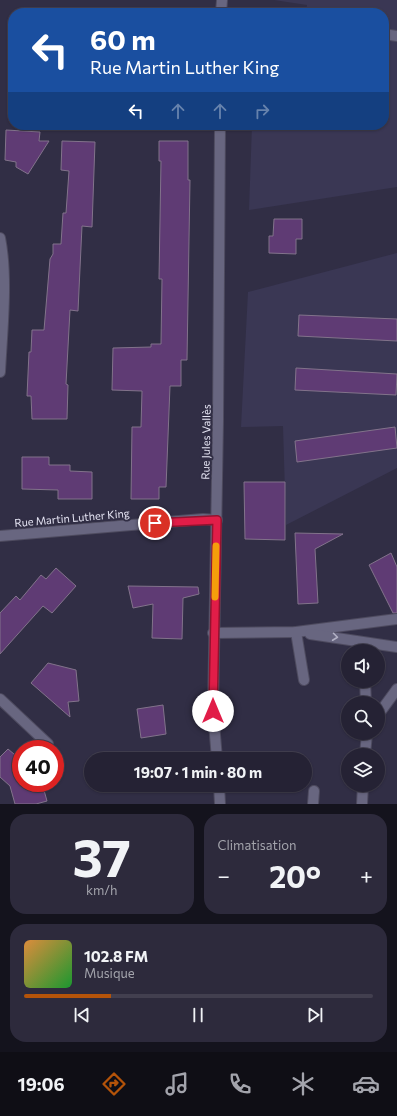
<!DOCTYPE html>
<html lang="fr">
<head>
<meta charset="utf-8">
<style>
	body { margin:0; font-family:Commissioner,sans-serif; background:#2d2a3c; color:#f1f3f6; height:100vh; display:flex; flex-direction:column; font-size:15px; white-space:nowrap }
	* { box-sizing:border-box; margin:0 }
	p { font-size:13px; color:#a3a4ac }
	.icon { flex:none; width:22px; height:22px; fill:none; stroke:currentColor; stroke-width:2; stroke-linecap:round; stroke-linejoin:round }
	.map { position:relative; height:804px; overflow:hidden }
	.details { display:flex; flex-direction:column; gap:10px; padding:10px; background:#14131d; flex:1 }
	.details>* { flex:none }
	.guide { position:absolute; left:8px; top:8px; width:381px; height:122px; border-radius:16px; box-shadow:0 1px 3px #0004,0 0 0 1px #423f4f; background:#1a4fa0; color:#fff; overflow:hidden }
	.controls { position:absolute; left:341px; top:644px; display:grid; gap:8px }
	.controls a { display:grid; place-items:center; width:44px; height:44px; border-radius:50%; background:#252234; box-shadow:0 1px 3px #0004,0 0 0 1px #423f4f; font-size:20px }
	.speed { position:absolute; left:12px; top:740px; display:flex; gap:8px; font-size:20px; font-weight:700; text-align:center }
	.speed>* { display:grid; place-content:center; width:52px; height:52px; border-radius:50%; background:#252234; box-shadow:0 1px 3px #0004,0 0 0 1px #423f4f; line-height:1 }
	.speed .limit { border:6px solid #d22; background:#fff; color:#111 }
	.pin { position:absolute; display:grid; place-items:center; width:34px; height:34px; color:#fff; margin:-17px; border:2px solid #fff; border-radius:50%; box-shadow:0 1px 4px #0007 }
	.me { position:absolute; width:44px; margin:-22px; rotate:0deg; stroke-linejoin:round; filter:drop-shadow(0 0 3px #0008) }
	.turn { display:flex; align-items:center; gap:14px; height:84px; padding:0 16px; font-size:18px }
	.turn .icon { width:52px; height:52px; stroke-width:2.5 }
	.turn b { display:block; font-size:28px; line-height:34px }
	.lanes { display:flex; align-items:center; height:38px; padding:0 16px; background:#0003; justify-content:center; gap:20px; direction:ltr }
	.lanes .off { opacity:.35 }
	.big { font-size:30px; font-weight:700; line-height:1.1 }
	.details .card { flex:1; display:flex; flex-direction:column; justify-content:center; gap:6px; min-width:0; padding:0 14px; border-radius:16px; background:#2d2a3c }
	.details .dial { align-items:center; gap:0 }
	.dial b { font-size:52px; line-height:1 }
	.song { display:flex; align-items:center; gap:12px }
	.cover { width:48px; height:48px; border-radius:6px; background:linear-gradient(135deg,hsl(30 70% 55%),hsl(130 70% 35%)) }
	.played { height:4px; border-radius:2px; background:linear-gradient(90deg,#b45309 25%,#423f4f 25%) }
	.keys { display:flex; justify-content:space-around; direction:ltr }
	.heat { display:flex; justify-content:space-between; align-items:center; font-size:22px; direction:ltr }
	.details .tiles { flex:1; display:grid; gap:10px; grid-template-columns:1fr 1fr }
	.card:last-child { grid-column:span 2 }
	.trip { position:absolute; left:84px; top:752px; width:228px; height:40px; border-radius:20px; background:#252234; box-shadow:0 1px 3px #0004,0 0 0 1px #423f4f; font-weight:700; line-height:40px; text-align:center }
	.menu { display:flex; height:64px; justify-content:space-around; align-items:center; background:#0f0e15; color:#a3a4ac }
	.menu .icon { width:28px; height:28px }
	.menu .current { color:#b45309 }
	.menu b { font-size:18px; color:#f1f3f6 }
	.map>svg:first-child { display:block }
	.built { fill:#3a3754 }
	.building { fill:#5f3b74; stroke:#82738b }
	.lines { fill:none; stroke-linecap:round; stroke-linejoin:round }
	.lane-casing { stroke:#4e4b5f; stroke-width:12 }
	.street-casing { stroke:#4e4b5f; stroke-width:12 }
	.secondary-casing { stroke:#4e4b5f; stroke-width:12 }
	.lane { stroke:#686680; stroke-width:10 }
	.street { stroke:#686680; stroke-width:10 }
	.secondary { stroke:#686680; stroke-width:10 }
	.oneway { stroke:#b2b1c4 }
	.route-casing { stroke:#92132f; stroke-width:10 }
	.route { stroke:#e11d48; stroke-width:7 }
	.slow { stroke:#f59e0b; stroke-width:7 }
	.labels { text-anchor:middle; stroke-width:4; stroke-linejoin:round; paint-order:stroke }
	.street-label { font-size:11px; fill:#e4e3f2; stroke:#312e45 }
</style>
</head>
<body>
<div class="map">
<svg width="397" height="804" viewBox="0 0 397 804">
	<rect width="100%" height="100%" fill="#312e45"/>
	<g class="built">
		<polygon points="274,0 397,0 397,187 249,210 252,125 384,125 384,13 306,13 307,5"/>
		<polygon points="397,253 397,468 286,525 283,426 241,427 248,292"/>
	</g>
	<g class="building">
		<polygon points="6,130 40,132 39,141 49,141 28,174 16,167 16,162 5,160"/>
		<polygon points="62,141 95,142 92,227 82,226 78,311 70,310 66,384 68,385 67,419 32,419 31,396 27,396 29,352 31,352 32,330 44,330 50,259 53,254 53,244 61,244 63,213 66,213 69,171 61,170"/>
		<polygon points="159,141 188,141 188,180 190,180 187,360 181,360 181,386 170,386 166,487 159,487 159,499 131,499 132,427 141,427 142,391 112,390 113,348 151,347 151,344 161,344 162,279 159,279 161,161 159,161"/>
		<polygon points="274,219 302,219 302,239 296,239 296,254 269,253 269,236 273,236"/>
		<polygon points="299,315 397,319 397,341 298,336"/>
		<polygon points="296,368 397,374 396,395 295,390"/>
		<polygon points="395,427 397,448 297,462 295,441"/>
		<polygon points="22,457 49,457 49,465 70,465 70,471 92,472 92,499 58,499 58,490 22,489"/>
		<polygon points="244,482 285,482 285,540 245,539"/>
		<polygon points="295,533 343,534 315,549 318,603 298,604"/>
		<polygon points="391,553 397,567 397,613 393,613 369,565"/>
		<polygon points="56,568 76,586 52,613 43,606 0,654 0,613 16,596 20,600 41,575 46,579"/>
		<polygon points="128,586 198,587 199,594 183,598 182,639 152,638 153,604 133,608"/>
		<polygon points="48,663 76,670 79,701 68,702 70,717 31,683"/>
		<polygon points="163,705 166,734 141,738 137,709"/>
		<polygon points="8,749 21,760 21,783 42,783 47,801 36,804 15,804 10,786 0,777 0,757"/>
	</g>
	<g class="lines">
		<defs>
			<g id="lane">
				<polyline points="365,681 366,703"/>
				<polyline points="378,715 397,689"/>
				<polyline points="365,755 367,733"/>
				<polyline points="362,804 363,785"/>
			</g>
			<g id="street">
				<polyline points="384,34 397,36"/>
				<path d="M0 238C8 278 2 331 0 372"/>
				<polyline points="0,536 203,519 217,520"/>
				<polyline points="296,632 304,680"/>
				<polyline points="213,633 296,632 397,619"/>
				<polyline points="310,634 397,647"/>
				<polyline points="0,699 48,744"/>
				<polyline points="313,804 314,791"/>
			</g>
			<g id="secondary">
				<polyline points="221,13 222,0"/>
				<polyline points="217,759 213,711 218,421 220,125"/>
				<polyline points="219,785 220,804"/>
			</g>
		</defs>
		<use href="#lane" class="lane-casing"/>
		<use href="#street" class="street-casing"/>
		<use href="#secondary" class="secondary-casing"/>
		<use href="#lane" class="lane"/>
		<use href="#street" class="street"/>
		<use href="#secondary" class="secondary"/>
	</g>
	<defs><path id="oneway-chevron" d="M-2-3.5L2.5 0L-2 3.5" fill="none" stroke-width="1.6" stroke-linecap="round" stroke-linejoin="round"/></defs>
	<use class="oneway" href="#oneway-chevron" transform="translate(335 637) rotate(7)"/>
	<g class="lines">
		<defs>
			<polyline id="route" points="155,523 217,520 213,711"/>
		</defs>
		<use href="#route" class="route-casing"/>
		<use href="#route" class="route"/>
		<polyline class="slow" points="215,597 216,546"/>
	</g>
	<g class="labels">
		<g class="street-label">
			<text transform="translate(206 442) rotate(-89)" y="4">Rue Jules Vallès</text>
			<text transform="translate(72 518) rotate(-5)" y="4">Rue Martin Luther King</text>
		</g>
	</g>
</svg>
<div class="controls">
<a><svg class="icon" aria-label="sound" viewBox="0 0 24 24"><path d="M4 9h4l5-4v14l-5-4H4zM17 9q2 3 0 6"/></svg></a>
<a><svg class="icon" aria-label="search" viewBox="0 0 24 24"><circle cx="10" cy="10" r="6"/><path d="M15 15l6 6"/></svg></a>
<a><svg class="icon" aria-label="layers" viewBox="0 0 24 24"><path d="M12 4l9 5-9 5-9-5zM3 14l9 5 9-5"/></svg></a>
</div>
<div class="speed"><div class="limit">40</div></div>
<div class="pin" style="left:155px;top:523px;background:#d93025"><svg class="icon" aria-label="arrive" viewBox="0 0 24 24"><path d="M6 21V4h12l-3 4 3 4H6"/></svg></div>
<svg class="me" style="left:213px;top:711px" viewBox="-20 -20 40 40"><circle r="19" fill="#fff"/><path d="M0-13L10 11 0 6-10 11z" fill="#e11d48"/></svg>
<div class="trip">19:07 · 1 min · 80 m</div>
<div class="guide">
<div class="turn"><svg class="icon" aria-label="left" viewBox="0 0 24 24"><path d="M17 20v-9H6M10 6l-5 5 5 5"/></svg><div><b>60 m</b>Rue Martin Luther King</div></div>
<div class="lanes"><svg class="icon" aria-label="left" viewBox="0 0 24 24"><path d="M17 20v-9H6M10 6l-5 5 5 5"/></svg><svg class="icon off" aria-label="ahead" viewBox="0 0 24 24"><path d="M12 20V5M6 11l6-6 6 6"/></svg><svg class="icon off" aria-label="ahead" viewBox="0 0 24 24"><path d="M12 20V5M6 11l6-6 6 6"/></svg><svg class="icon off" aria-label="right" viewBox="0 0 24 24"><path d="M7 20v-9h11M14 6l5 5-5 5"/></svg></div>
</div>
</div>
<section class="details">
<div class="tiles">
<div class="card dial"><b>37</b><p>km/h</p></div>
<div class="card"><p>Climatisation</p>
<div class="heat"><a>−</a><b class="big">20°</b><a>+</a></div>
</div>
<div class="card">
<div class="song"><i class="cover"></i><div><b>102.8 FM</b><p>Musique</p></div></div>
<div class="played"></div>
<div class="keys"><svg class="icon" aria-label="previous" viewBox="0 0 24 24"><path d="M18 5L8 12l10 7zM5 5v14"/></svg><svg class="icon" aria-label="pause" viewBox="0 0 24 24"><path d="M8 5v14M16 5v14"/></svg><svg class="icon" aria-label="next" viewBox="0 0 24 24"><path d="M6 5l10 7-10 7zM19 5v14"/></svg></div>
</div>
</div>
</section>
<nav class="menu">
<b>19:06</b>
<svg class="icon current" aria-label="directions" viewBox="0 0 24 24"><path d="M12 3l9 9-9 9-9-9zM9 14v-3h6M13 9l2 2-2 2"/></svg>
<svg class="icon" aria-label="music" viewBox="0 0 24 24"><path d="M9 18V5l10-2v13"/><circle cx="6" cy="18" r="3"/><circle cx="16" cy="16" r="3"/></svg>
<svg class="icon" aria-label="phone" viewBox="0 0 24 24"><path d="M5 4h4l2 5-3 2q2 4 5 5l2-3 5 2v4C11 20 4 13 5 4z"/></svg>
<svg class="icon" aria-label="climate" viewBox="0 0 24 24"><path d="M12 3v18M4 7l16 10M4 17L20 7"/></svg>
<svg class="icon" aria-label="car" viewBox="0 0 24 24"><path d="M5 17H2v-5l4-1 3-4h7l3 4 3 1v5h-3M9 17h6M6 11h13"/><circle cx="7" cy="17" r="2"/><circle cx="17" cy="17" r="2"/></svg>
</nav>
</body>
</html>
